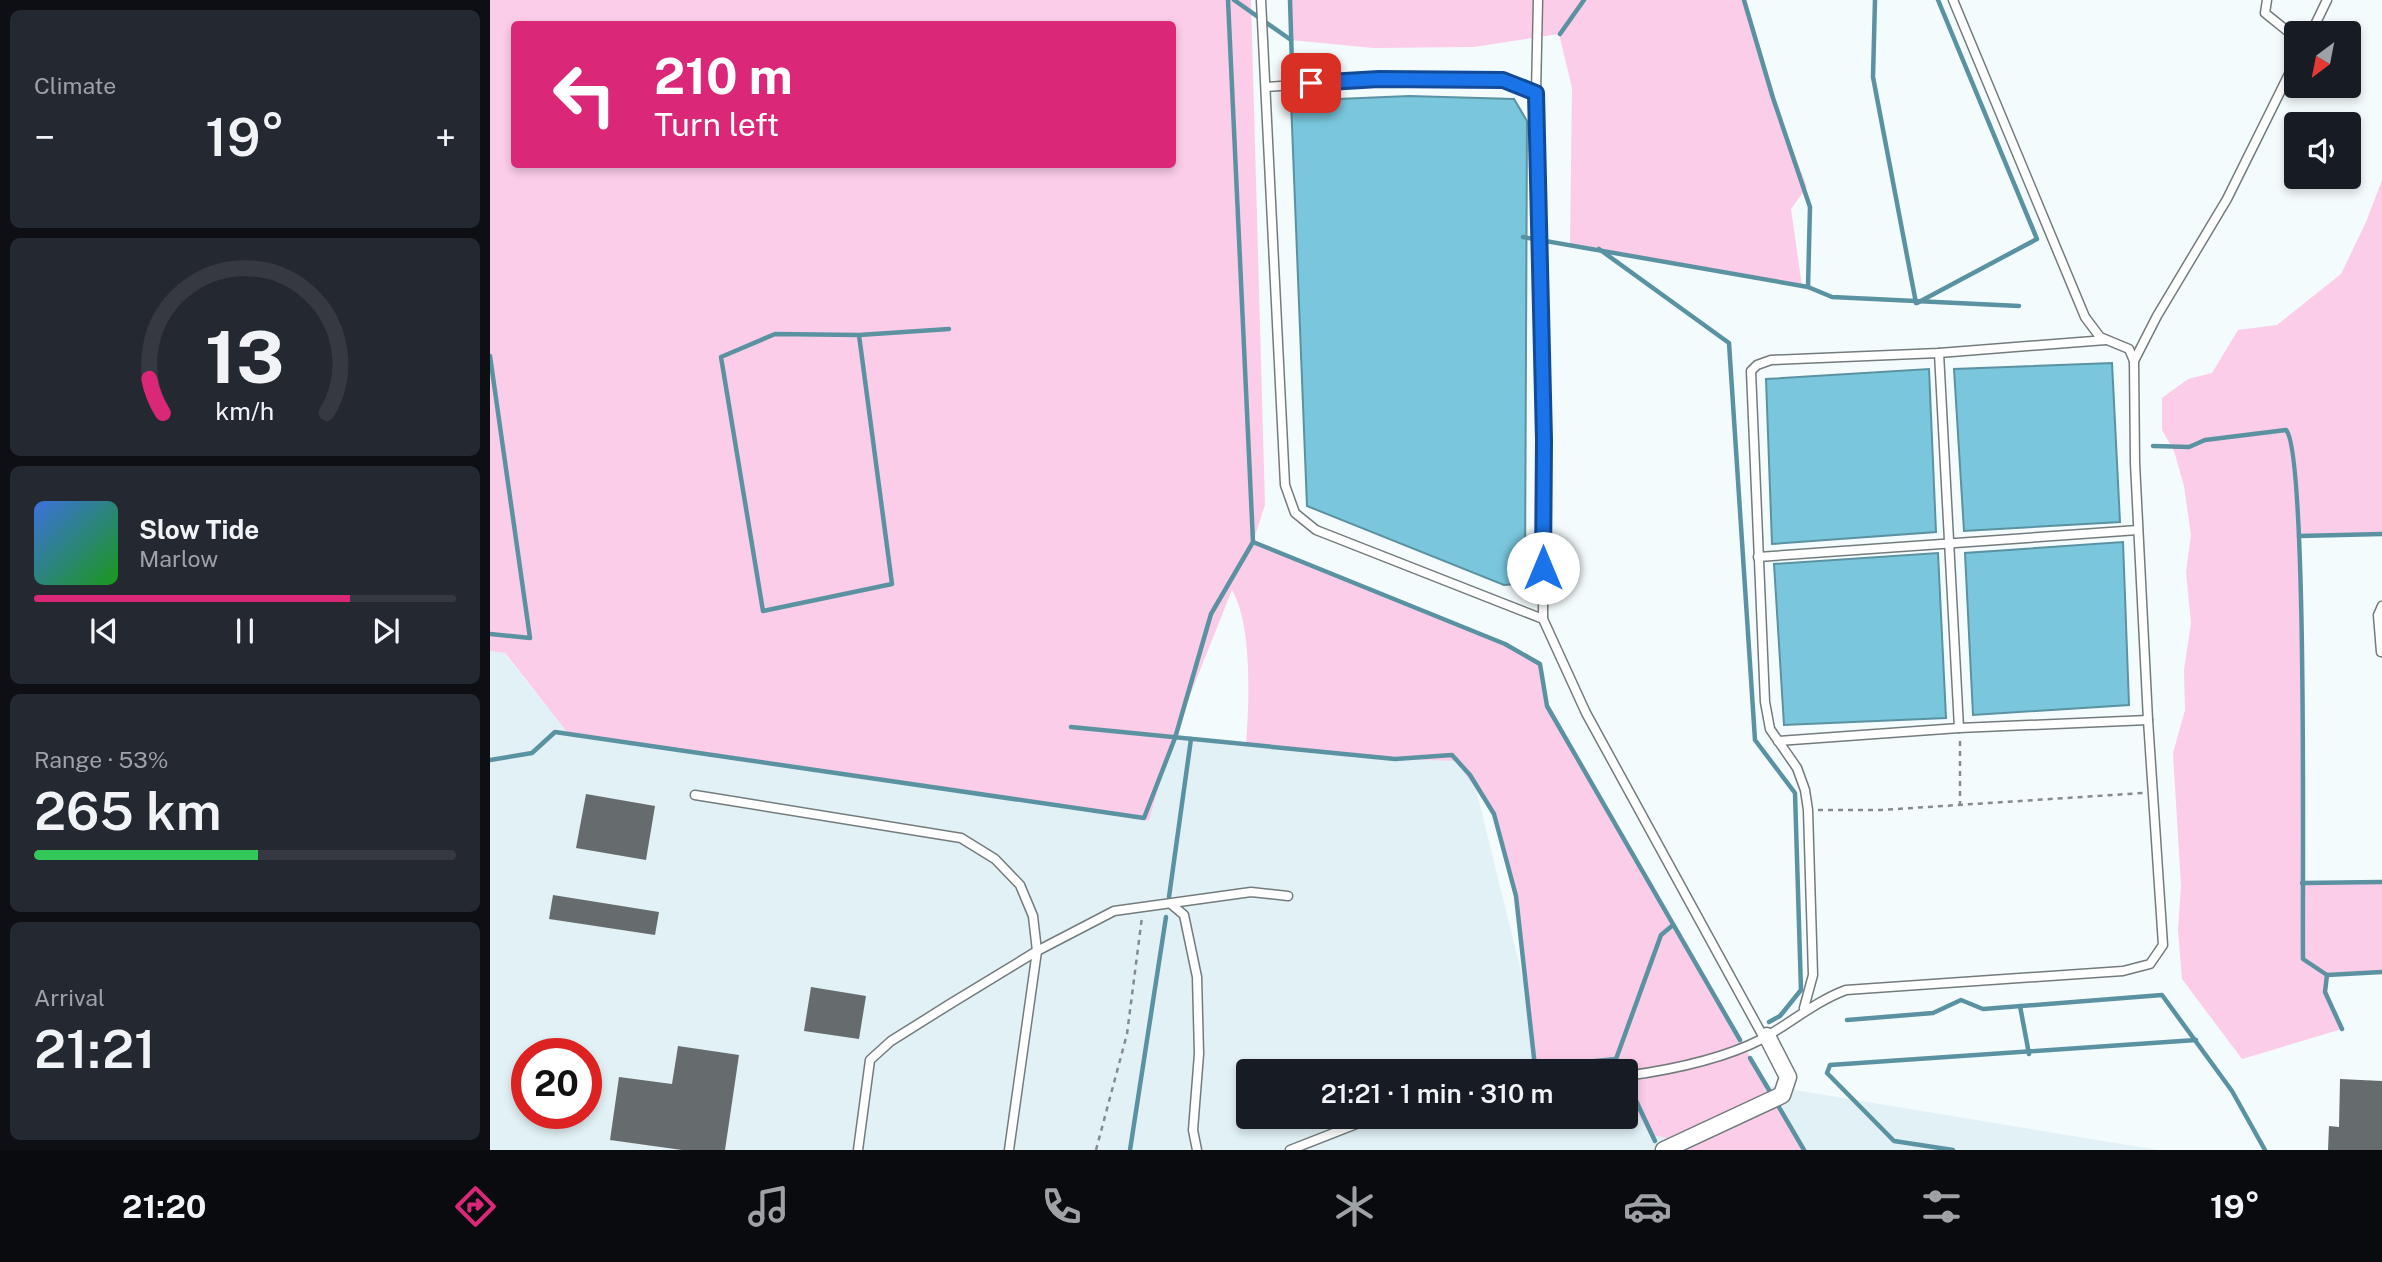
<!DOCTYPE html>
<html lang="en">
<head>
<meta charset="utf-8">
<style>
	body { margin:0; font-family:"Public Sans",sans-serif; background:#242831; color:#f1f3f6; height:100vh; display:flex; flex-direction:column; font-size:26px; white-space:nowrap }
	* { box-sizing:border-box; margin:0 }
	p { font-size:23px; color:#9ea1a6 }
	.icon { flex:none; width:38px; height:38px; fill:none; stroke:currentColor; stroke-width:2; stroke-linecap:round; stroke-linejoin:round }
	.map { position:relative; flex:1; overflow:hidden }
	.details { display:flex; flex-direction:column; gap:10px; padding:10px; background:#0d0f14; width:490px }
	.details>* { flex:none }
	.top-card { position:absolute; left:21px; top:21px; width:665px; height:147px; border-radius:7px; box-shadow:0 4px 10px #0003; background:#db2777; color:#fff; overflow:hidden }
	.needle { width:46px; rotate:212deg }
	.buttons { position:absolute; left:1794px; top:21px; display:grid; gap:14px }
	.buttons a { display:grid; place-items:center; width:77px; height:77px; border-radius:7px; background:#171b24; box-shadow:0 4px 10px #0003; font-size:35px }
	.speed { position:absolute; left:21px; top:1038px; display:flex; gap:14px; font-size:35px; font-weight:700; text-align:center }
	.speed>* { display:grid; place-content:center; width:91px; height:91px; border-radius:50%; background:#171b24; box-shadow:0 4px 10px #0003; line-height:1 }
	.speed .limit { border:10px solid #d22; background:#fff; color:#111 }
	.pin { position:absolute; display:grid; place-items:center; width:60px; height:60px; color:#fff; margin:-30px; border-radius:14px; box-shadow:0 4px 10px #0006 }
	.me { position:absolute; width:77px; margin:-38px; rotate:0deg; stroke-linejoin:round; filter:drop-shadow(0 0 5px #0008) }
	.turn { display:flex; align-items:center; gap:24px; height:147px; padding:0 28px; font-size:32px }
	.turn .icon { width:91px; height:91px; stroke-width:2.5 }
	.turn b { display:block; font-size:49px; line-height:60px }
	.big { font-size:52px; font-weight:600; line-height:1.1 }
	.details .tile { flex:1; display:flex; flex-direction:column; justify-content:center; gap:10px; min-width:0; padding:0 24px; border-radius:10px; background:#242831 }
	.details .dial { align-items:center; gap:0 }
	.dial svg { height:182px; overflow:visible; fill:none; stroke:#363941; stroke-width:7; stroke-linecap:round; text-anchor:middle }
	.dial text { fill:#f1f3f6; stroke:none }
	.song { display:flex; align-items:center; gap:21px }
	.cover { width:84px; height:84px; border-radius:10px; background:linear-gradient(135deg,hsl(220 70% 55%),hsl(120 70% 35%)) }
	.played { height:7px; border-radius:4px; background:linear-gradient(90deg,#db2777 75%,#363941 75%) }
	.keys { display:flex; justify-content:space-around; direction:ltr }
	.heat { display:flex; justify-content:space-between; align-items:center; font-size:38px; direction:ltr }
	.charge { height:10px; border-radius:5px; background:linear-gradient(90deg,#34c759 53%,#363941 0) }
	.trip { position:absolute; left:746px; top:1059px; width:402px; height:70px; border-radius:7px; background:#171b24; box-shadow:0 4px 10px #0003; font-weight:600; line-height:70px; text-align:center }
	.menu { display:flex; height:112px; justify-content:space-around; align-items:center; background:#090b0e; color:#9ea1a6 }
	.menu .icon { width:49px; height:49px }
	.menu .selected { color:#db2777 }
	.menu b { font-size:32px; color:#f1f3f6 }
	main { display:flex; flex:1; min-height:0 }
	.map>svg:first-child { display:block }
	.built { fill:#e1f1f5; fill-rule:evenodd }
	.green { fill:#fbcde8; fill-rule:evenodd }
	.water { fill:#7ac7dd; stroke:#5b92a2; stroke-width:2 }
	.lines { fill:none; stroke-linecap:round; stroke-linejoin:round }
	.stream { stroke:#5b92a2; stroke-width:4.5 }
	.building { fill:#666c6e }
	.lane-casing { stroke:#747b7d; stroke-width:11 }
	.street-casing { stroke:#747b7d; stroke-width:19 }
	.path { stroke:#858a8c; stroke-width:2.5; stroke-dasharray:5 5; stroke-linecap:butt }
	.lane { stroke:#fff; stroke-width:8 }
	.street { stroke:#fff; stroke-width:16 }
	.route-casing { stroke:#114b97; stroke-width:18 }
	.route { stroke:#1a73e8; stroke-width:12 }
</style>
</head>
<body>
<main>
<section class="details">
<div class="tile"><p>Climate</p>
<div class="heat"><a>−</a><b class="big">19°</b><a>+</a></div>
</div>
<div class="tile dial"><svg viewBox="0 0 100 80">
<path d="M14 69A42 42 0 1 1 86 69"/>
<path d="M14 69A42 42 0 0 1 8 54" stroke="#db2777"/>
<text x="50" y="56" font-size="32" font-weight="700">13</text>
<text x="50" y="72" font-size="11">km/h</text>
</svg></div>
<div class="tile">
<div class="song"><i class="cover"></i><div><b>Slow Tide</b><p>Marlow</p></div></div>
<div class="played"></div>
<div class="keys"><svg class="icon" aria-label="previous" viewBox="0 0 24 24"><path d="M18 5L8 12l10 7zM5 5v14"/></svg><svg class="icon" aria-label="pause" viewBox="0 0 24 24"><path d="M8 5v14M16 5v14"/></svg><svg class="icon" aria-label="next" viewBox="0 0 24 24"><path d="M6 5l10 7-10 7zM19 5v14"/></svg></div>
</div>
<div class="tile"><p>Range · 53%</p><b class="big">265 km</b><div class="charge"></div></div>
<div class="tile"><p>Arrival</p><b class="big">21:21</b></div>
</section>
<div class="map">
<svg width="1892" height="1150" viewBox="0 0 1892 1150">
	<rect width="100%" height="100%" fill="#f4fbfd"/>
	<path class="built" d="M0 651 14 653 77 732 659 821 683 738 979 761 1050 1048 1668 1150H0ZM37 1054H96V1113H37ZM758 1071H1136V1116H758Z"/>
	<g class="green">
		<path d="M0 0H761L775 505 763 542 1015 644 1050 664 1058 706 1314 1150H1180L1181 1139 1159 1134 1138 1095 1136 1071 1126 1059 1045 1067 1026 896 1004 814 966 761 905 759 756 745C759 703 763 627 742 590L683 738 659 821 77 732 15 653 0 651ZM24 24H682V164H24Z"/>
		<polygon points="800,0 1254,0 1283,98 1317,187 1301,209 1312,286 1080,244 1082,88 1069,34 984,47 883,48 801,40"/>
		<polygon points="1892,180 1892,534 1809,537 1812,882 1892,882 1892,972 1837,975 1835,992 1852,1029 1752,1059 1692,979 1688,930 1691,886 1683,753 1695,710 1694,670 1701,623 1696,572 1701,535 1694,486 1684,451 1672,430 1672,398 1698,379 1722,373 1748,330 1787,325 1851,274 1876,222"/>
	</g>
	<g class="water">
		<polygon points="919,96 1024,99 1037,121 1035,571 1026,584 1014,585 817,506 801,101"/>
		<polygon points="1622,363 1630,522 1474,531 1464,369"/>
		<polygon points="1439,369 1446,532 1282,544 1276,379"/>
		<polygon points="1633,542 1639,705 1483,715 1475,553"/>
		<polygon points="1448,553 1456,718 1294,725 1284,564"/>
	</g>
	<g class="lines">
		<g class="stream">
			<polyline points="744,0 801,40"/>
			<polyline points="800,0 802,65"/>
			<polyline points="1254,0 1283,98 1320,207 1318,287"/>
			<polyline points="1385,0 1383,77 1426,303"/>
			<polyline points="1070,34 1094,0"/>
			<polyline points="1033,237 1318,287 1342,297 1529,306"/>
			<polyline points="1109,249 1239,343 1265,740 1305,793 1311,990 1290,1016 1279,1022"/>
			<polyline points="1427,303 1547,239 1448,0"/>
			<polyline points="369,335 402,584 273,611 231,357 285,334 369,335 459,329"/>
			<polyline points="0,356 40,638 0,634"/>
			<path d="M1663 446 1699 447 1715 440 1796 430C1818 451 1812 896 1813 959L1837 975 1892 972"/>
			<polyline points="1809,536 1892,534"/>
			<polyline points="763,542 1015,644 1050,664 1057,706 1250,1040"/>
			<polyline points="581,727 905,759 962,755 980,775 1004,814 1026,896 1045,1067 1126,1059"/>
			<polyline points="0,760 42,753 65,732 654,818 685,738 721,614 763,542 738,0"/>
			<polyline points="1812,883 1892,882"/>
			<polyline points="679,897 701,739"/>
			<polyline points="1837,975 1835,992 1852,1029"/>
			<polyline points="1530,1006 1539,1054"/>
			<polyline points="1357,1020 1443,1013 1471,1000 1493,1009 1672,995 1742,1091 1775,1150"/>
			<polyline points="1260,1058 1282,1095"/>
			<polyline points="1129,1065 1126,1059 1171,935 1183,925"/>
			<polyline points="1140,1088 1165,1141"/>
			<polyline points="1286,1102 1314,1150"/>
			<polyline points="640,1150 676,917"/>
			<polyline points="1463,1150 1404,1141 1337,1073 1340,1065 1706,1040"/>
		</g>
	</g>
	<g class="building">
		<polygon points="96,794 165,806 156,860 86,848"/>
		<polygon points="63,895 169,912 165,935 59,919"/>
		<polygon points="321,987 376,996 369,1039 314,1031"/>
		<polygon points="188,1046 249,1055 235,1150 192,1150 120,1140 129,1077 182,1084"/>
		<polygon points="1850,1079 1892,1081 1892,1150 1838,1150 1839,1126 1849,1127"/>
	</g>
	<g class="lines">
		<defs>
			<g id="lane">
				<polyline points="771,0 795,485 805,513 826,530 1053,619"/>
				<polyline points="1048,0 1046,93 1054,440 1053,619 1096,713 1274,1038"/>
				<polyline points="1777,0 1775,13 1806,38"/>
				<polyline points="1821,33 1837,0"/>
				<polyline points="776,87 889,79 1013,80 1046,93"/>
				<polyline points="1449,353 1469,728"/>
				<polyline points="1644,361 1667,316 1737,199 1806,60"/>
				<polyline points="1268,557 1648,530"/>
				<polyline points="1891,652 1888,615 1892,606"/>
				<polyline points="1288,741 1469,728 1658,720"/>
				<polyline points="205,795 471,838 505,859 530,885 543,916 547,951 519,1150"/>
				<polyline points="681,904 694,915 707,977 709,1054 703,1130 707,1150"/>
				<polyline points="1314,1008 1323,975 1318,810 1315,790 1307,768 1280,729 1275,702 1261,371 1267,365 1281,360 1449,353 1616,340"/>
				<path d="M1136 1076C1180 1070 1231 1060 1272 1039 1301 1023 1324 1002 1356 990L1633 971 1660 964 1673 945 1658 720 1645 463 1644 361 1639 349 1610 337 1595 317 1463 0"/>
				<polyline points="368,1150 380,1060 401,1041 460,1004 547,951 624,911 761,892 798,896"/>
				<polyline points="800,1150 887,1116"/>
			</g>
			<polyline id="street" points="1174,1150 1292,1095 1298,1077 1277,1036"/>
		</defs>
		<use href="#lane" class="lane-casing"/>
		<use href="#street" class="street-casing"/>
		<g class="path">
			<polyline points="1470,741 1470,804"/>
			<polyline points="1328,810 1391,810 1653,793"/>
			<polyline points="606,1150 637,1034 652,917"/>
		</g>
		<use href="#lane" class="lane"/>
		<use href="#street" class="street"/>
	</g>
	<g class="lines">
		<defs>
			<polyline id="route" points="821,83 889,79 1013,80 1046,93 1054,440 1053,568"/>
		</defs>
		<use href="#route" class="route-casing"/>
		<use href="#route" class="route"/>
	</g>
</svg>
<div class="buttons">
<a><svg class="needle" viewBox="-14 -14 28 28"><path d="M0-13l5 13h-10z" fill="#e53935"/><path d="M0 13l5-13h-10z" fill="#9ea1a6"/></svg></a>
<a><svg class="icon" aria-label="sound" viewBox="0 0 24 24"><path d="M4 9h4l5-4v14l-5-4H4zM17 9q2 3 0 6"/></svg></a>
</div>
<div class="speed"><div class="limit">20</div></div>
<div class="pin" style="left:821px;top:83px;background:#d93025"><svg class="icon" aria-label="arrive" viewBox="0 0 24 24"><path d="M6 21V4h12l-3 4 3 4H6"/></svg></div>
<svg class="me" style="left:1053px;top:568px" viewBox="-20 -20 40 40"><circle r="19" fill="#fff"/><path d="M0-13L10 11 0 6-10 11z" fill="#1a73e8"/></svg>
<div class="trip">21:21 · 1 min · 310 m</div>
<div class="top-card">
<div class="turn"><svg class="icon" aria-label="left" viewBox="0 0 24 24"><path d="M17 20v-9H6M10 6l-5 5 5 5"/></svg><div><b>210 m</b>Turn left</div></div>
</div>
</div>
</main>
<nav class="menu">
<b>21:20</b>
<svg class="icon selected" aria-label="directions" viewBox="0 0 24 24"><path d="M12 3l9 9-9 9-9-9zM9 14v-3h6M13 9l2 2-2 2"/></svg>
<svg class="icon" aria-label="music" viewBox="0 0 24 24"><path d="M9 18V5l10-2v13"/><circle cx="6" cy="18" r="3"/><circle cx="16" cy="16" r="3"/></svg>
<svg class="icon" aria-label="phone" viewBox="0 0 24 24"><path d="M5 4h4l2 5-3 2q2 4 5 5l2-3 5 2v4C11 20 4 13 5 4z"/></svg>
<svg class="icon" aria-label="climate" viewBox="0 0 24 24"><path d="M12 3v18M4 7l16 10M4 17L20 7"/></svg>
<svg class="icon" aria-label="car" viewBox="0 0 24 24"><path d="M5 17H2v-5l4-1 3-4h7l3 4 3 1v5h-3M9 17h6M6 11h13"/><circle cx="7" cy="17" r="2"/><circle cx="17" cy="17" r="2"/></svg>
<svg class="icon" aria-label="filters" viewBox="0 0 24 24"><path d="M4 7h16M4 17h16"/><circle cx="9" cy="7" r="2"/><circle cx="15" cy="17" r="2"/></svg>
<b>19°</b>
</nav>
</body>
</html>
